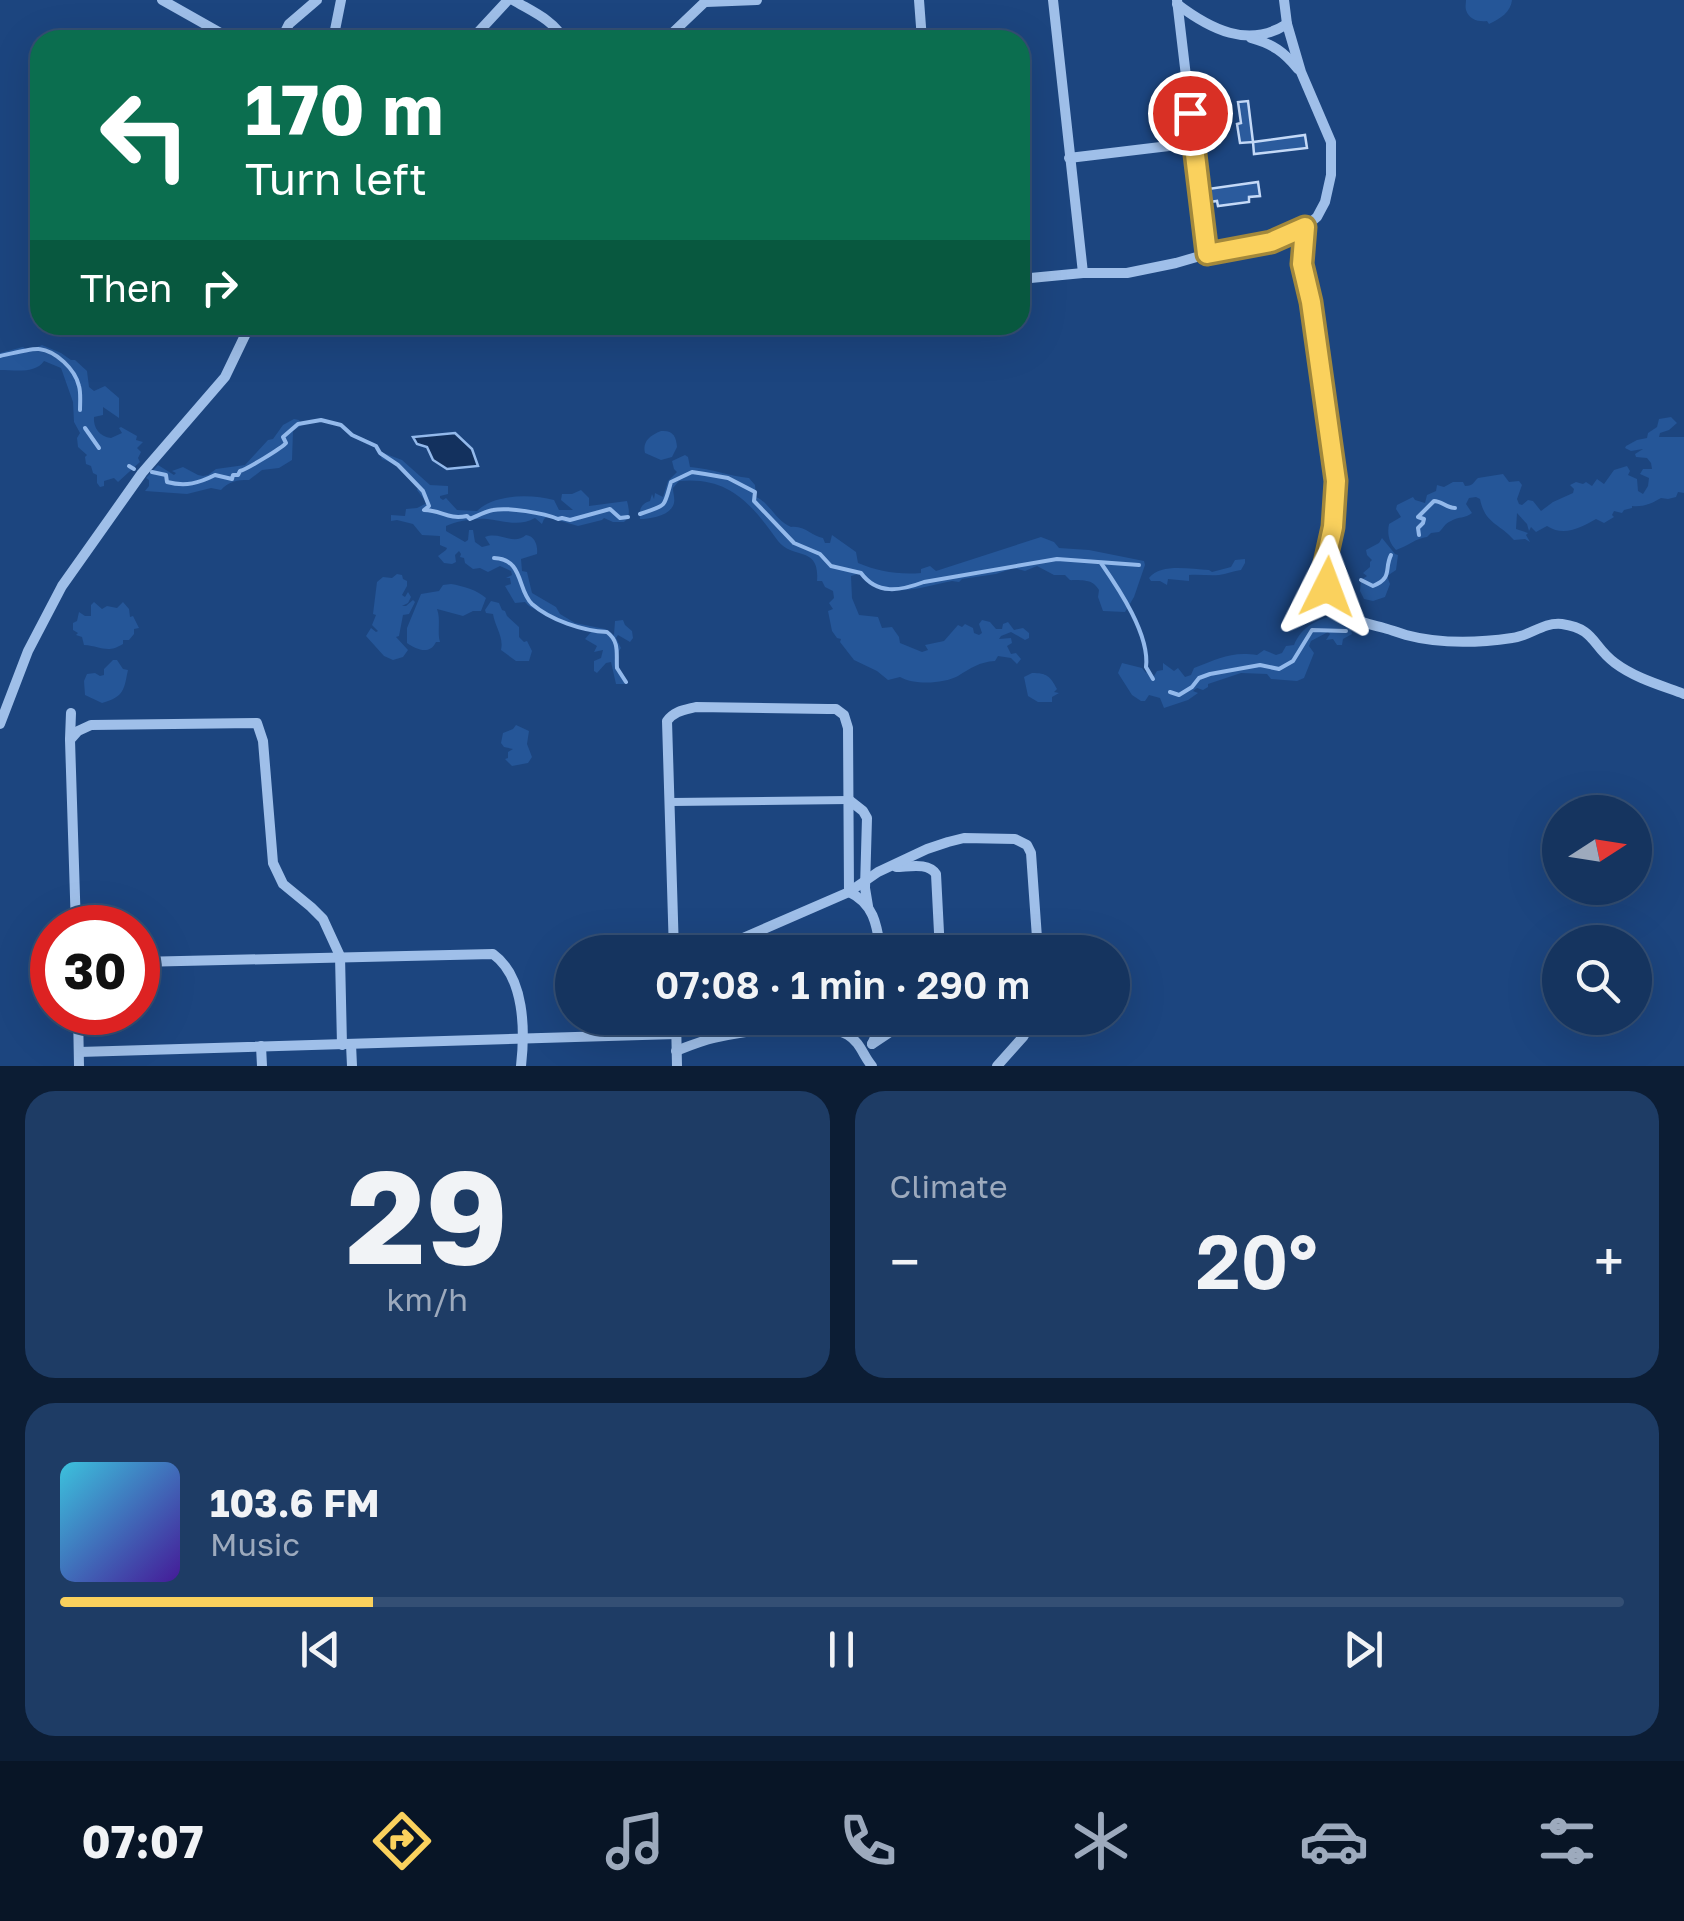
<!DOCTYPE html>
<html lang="en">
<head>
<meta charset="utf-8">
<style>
	body { margin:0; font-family:"Golos Text",sans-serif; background:#1e3c65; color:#f1f3f6; height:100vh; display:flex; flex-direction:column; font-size:38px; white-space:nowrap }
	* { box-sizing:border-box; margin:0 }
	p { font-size:32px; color:#9daabd }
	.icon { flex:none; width:55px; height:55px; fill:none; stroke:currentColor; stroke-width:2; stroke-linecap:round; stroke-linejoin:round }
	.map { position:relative; height:1066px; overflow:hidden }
	.details { display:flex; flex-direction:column; gap:25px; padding:25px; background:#0c1d34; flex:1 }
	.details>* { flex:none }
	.guide { position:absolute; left:30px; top:30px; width:1000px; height:305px; border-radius:30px; box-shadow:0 10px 40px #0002,0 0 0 2px #344f74; background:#0b6e4f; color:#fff; overflow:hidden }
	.needle { width:65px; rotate:78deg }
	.fabs { position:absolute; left:1542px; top:795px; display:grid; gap:20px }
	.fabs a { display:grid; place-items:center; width:110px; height:110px; border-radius:50%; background:#15345f; box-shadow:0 10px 40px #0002,0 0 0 2px #344f74; font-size:50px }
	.speed { position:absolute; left:30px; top:905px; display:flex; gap:20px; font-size:50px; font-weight:700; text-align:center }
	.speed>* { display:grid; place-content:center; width:130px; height:130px; border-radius:50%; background:#15345f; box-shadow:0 10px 40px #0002,0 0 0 2px #344f74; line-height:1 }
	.speed .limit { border:15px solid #d22; background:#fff; color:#111 }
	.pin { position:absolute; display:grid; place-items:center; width:85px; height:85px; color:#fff; margin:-42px; border:5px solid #fff; border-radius:50%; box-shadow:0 2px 10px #0007 }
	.me { position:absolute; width:110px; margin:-55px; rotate:3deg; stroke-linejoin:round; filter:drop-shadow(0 0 8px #0008) }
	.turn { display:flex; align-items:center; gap:35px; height:210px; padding:0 50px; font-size:45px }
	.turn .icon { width:130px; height:130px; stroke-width:2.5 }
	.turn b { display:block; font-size:70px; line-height:85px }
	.then { display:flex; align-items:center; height:95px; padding:0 50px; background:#0003; gap:20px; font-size:38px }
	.big { font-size:75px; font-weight:600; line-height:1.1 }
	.details .widget { flex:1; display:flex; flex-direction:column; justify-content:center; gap:15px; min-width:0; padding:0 35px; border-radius:30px; background:#1e3c65 }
	.details .dial { align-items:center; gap:0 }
	.dial b { font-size:130px; line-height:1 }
	.song { display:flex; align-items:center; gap:30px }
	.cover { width:120px; height:120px; border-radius:15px; background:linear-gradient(135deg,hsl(190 70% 55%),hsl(260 70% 35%)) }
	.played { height:10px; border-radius:5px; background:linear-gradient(90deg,#fad15d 20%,#344f74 20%) }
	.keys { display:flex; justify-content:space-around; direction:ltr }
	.heat { display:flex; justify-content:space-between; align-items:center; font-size:55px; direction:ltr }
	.details .tiles { flex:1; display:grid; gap:25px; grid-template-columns:1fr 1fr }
	.widget:last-child { grid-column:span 2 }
	.trip { position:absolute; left:555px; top:935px; width:575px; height:100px; border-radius:50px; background:#15345f; box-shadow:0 10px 40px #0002,0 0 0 2px #344f74; font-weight:600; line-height:100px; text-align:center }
	.dock { display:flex; height:160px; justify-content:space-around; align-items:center; background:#081526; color:#9daabd }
	.dock .icon { width:70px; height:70px }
	.dock .current { color:#fad15d }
	.dock b { font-size:45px; color:#f1f3f6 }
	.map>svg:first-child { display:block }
	.green { fill:#255698 }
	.water { fill:#13315e; stroke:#93b9eb; stroke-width:2.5 }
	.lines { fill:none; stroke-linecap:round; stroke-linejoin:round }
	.stream { stroke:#93b9eb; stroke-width:4 }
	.building { fill:#2b5b9d; stroke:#c4d9f7; stroke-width:2.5 }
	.lane { stroke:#9fbfe9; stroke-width:8 }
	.street { stroke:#9fbfe9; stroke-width:10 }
	.route-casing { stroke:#a2883c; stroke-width:25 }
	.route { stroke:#fad15d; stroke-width:18 }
</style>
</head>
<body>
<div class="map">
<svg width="1684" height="1066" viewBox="0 0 1684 1066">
	<rect width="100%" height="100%" fill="#1c457f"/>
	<g class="green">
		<path d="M1466 0H1512C1511 12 1500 19 1489 24L1487 21C1479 22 1469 20 1466 10 1465 7 1466 3 1466 0Z"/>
		<path d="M42 345 61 353 71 360H75L87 371 89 387 94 391 105 386 119 398V418L103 407V415L94 417C93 428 100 437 111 438L122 433 119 428 121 427 137 436 136 440 143 442 137 448 141 452 138 458 140 462 118 482 114 478 104 481V486L100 487 97 483V475L93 473 91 466 86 464 85 457 87 455 78 447 77 438 80 433 74 422 73 402 61 368 44 361C35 374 15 370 0 370V353L23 347 28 351Z"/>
		<path d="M1671 417 1677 423 1669 430 1660 433 1659 437H1684V493L1678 492 1676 497 1668 499 1661 498C1651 504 1643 507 1632 506V508L1624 510 1622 513 1614 511 1612 515 1614 517 1604 523 1596 519C1580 528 1564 537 1547 526L1536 532 1531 527 1529 531 1527 524 1517 513 1516 529 1528 533 1526 535 1530 542 1525 539 1514 540C1499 523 1485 524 1480 499L1476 497 1469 498 1466 504 1472 513C1465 519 1459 516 1451 521 1445 523 1442 530 1439 532L1431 533 1427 537C1416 538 1408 546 1396 550 1389 543 1387 534 1389 524L1401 517 1396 509 1397 505 1413 497 1415 500 1425 503 1427 495 1436 491 1437 485 1444 487 1453 482H1463L1465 486C1474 486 1473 482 1478 478L1503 474 1509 482 1519 481 1522 485 1517 499 1519 504 1522 505 1528 500 1533 501 1541 511 1553 502 1573 493 1574 489 1570 485 1576 482 1583 484 1586 482 1592 486 1597 479 1604 484 1614 470 1627 466 1630 471 1628 475 1637 479 1638 491 1643 494 1648 486 1649 478 1640 474 1643 469H1652L1651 463 1647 458 1636 457 1635 454 1643 449 1631 451 1625 448 1626 446 1637 440 1647 438 1648 433 1657 427 1659 419Z"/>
		<path d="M294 419 299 420 302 425 293 431 292 460 279 468 262 470 249 480C237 480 229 481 221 490L211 488 187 494 145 491 149 486V480L146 478 158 465 174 475 176 473 172 471 183 467 198 475 203 476 208 475 216 469 245 465 268 440 273 439 283 425Z"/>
		<path d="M661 431C673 430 676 436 677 447L672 457 661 460 645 453C642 441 651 435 661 431Z"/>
		<path d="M378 451 402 460 430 485 448 486V494L440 496V498L443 500 446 498 457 510 477 511C494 494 531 494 554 500L559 510H573L561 500 562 494H572L581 490 589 498V506L627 501C629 509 631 517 624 522H613L604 518 602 520 578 526 547 517 544 519 542 524 535 518C520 527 503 521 487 519 474 518 457 521 446 526V531L465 542 468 540 469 530H473L475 542 482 547 490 545 485 537C500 531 513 546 526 535 535 536 538 546 537 554L521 559 522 571 527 572 532 593 556 607 560 614 575 623 605 629 614 635 615 621 623 620 625 625 632 631 633 638 630 642 618 635 616 638 621 648C611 661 619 670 626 682L624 684H616L611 662 606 663 597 673 594 671V661L601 658 603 650 594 652 597 646 585 639 591 632C575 626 564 621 548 614 538 609 533 611 525 602L515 603 505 586 511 584 510 578H506L512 575 511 571 500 566 488 572 480 568 473 569 465 563 464 558 460 557 461 554 459 551 455 555 456 562 452 564 444 563 438 556 446 550 447 548 440 545V536L422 535 413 524 397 520 391 521V515L405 516 406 509 417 508 427 503 417 490 419 486 398 465 382 459Z"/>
		<path d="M685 455 688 457 690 467C713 469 729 476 749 478L755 485 756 497C770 503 775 520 791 527 804 525 812 536 823 538L825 543H830L832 535 856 552 858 563C877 571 898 575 921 573V569L930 566 936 571 1041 537 1054 542 1059 548 1089 550 1144 561 1145 565 1134 597 1125 612 1103 611 1098 597 1099 590C1092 578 1082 581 1070 580L1065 575H1054L1037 566 1025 571 1014 568 996 574 962 579 959 582 952 581C922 587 883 602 861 573L851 576 852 598 859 615 878 617 882 628 892 627 899 637 900 643 922 652 928 650 925 645 944 641 958 625 962 627 965 624 973 628 974 633 979 635 982 633 979 624 982 620 990 622 996 629H1002L1003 624 1008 622 1014 630 1023 628 1029 633V638L1025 640 1011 632 1001 636 999 639 1011 638 1012 643 1007 646 1011 654 1016 653 1021 659 1017 664 1011 658 998 656 995 661C979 662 971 668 958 676 943 684 914 685 900 677L888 680 877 671 854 660 840 642 841 639 837 638 832 631 828 611 833 609 829 603 834 598 833 591 825 587 822 581H817C820 545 793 560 778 541 752 505 730 476 679 481L673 488C673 493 675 498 674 503 671 516 650 519 640 519 639 511 640 504 650 501L652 494 654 499 655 493 663 497 668 481 677 472 674 469 672 461Z"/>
		<polygon points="1382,538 1395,554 1398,555 1396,570 1387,576 1390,584 1385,597 1373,601 1364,599 1360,591 1361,580 1367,576 1363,573 1370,567 1370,562 1372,560 1367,555 1366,550 1379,543"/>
		<path d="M1245 559V563L1241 570C1234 571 1226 574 1219 575 1209 576 1199 574 1189 575V581L1168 579 1167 585 1160 581H1151L1149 578C1161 563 1189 569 1209 570L1212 572 1231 567 1235 560Z"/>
		<polygon points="397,574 402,575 403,579 407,581 407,586 402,595 405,597 408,592 411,597 408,603 402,606 406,606 413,600 415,602 409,614 403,615 399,636 396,637 408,650 403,657 393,660 384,656 366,636 371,628 376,632 378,631 372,625 376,615 373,614 377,582 383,577 392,578"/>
		<path d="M451 584C463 586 477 590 486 598L481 611H473L463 616 437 609C441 619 437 633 440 642H436C430 655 417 650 407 643V628L421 594 439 591 443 585Z"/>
		<path d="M491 601 499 603 502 610 505 611 507 616 519 627V637L524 642 527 641 532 651 529 661H516L501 650C504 637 495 627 493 614L486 613 485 610Z"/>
		<path d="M94 602 102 609 107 606 117 608 123 602 129 609 130 617 133 616 139 628 134 629V634L129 640H123V644C107 654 101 646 84 645L82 637 76 635 78 633 73 630V623L77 621 79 612 85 616H91V605Z"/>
		<path d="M1336 615 1340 619V623L1350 626 1352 634 1343 639 1342 645H1337L1333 639 1326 640 1330 634 1328 632 1311 641 1309 646 1314 653 1304 678 1297 681 1271 679 1267 674 1241 673 1208 684V687L1203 690 1197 688 1193 691 1198 693 1188 700 1164 708 1160 698 1149 695 1145 701H1141L1132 695 1118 673 1122 663 1142 668 1146 673 1147 670 1154 676 1157 671 1163 670V663L1174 671 1178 668 1185 677 1191 675 1194 668C1218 659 1231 651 1257 655L1264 650 1276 655 1282 653 1286 646 1294 645C1302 626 1316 620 1336 615Z"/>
		<path d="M113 660H117L123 669 128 670C124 688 125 697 102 703L85 695 84 681 87 674 95 673 100 676 104 675V669Z"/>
		<path d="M1032 673C1047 673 1050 676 1057 689L1054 692 1059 693 1052 697V702H1038L1028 696 1024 677Z"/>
		<polygon points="516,725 529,731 527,744 532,757 528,763 512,766 505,759 508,758 508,752 513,749 504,747 501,743 503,733 513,729"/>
	</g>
	<polygon class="water" points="455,433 472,449 478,466 447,469 433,460 427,447 417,444 413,437"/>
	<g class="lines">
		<g class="stream">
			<path d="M0 356C9 354 32 348 39 349 56 351 75 369 79 386 81 393 80 402 80 410"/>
			<polyline points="85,428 99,448"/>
			<polyline points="129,466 134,469"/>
			<path d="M152 472 166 475 167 482C186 487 199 483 215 475L232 479 233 475H238L240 471C247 469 282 448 286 443L283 437 298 424 321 420 341 425 352 435 376 446 380 453 398 465 423 491 429 506 424 510C442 510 447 520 467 516L470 519C477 516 486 511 493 510 508 507 544 513 558 519L562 518 570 520 610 509 620 518 628 517"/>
			<path d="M640 514C667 504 663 510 671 482L692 472 705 474 728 478 755 492 754 501 794 543 820 554 831 566 861 573C877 595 900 591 924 582L1057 559 1139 565"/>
			<path d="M1419 535 1418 528 1423 523 1424 519 1418 517 1434 501C1442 501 1446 508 1455 508"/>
			<path d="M494 558C524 559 517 590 532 604 550 620 583 631 607 632 620 642 616 654 617 668L626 682"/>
			<path d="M1101 563C1119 589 1150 635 1146 667L1153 679"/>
			<path d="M1361 580 1373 586C1393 578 1384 569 1391 555"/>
			<polyline points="1170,692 1179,695 1192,687 1199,678 1210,674 1260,665 1279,669 1293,661 1312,630 1346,631"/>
		</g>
	</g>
	<g class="building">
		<polygon points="1248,101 1253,142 1305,135 1307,148 1254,154 1253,142 1240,143 1237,124 1241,123 1238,102"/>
		<polygon points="1258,182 1260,196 1249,197 1249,202 1218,206 1217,201 1210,202 1208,189"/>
	</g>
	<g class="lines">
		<polyline class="lane" points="671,802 849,800"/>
		<g class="street">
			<polyline points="162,0 233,40"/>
			<path d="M513 0C531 11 554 20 564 40"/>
			<polyline points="919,0 922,40"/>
			<polyline points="1053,0 1083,273"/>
			<polyline points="1177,0 1207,254"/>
			<polyline points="706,2 757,0"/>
			<path d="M1177 4C1210 29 1248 49 1287 24"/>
			<path d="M1251 38C1273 44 1284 52 1298 69"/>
			<polyline points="281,40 289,24 317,0"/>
			<polyline points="333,40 341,0"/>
			<polyline points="471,40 508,0"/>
			<polyline points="665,40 707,0"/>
			<polyline points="1069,158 1194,143"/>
			<path d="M1305 227 1302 263 1311 302 1336 481C1337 496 1336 512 1333 526 1329 546 1322 566 1327 586 1334 618 1358 621 1384 628 1392 630 1399 633 1406 635 1440 644 1478 643 1512 638 1531 636 1542 622 1562 624 1596 629 1591 645 1615 663 1635 678 1660 685 1684 694"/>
			<polyline points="1020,279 1083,273 1127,273 1176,263 1207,254 1271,242 1305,227 1317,217 1325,202 1331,175 1331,142 1301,72 1287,24 1284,0"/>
			<polyline points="0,724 28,651 62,586 142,473 225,377 250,325"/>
			<polyline points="70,739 71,713"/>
			<polyline points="849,800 863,811 867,818 865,888 868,906"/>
			<path d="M896 867C909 867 928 862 936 874L940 952"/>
			<path d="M849 892C875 904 877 927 881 952"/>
			<polyline points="76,928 70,740 78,731 91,725 257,723 263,741 273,863 283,884 311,907 323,919 340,956 342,1045"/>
			<path d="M674 952 667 721C674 711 684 710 696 707L828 709H836L844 715 848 728 849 892"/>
			<polyline points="726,952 736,941 849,892 878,872 927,849 948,842 964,838 1015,839 1027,845 1031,853 1038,952"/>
			<path d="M138 962 493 954C525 977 525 1031 521 1066"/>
			<polyline points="78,1012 79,1066"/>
			<polyline points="676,1018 677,1066"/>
			<polyline points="351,1044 352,1066"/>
			<polyline points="872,1044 899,1026 933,1018"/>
			<polyline points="872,1044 884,1018"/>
			<polyline points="261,1046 262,1066"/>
			<path d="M676 1051C689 1046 701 1041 714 1038 743 1031 823 1020 848 1035 861 1043 863 1056 872 1066"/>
			<polyline points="79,1052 676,1034 683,1018"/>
			<polyline points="997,1066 1023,1037 1034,1018"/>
		</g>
	</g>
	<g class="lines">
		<defs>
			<polyline id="route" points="1190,113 1207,254 1271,242 1305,227 1302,264 1311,302 1336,481 1333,527 1325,563 1327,587"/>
		</defs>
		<use href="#route" class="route-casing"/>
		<use href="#route" class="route"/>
	</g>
</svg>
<div class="fabs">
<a><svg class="needle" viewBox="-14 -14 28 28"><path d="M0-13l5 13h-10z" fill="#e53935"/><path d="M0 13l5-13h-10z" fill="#9daabd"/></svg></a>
<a><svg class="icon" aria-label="search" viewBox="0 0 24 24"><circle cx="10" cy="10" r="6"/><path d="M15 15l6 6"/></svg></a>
</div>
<div class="speed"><div class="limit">30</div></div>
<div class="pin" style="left:1190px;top:113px;background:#d93025"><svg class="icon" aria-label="arrive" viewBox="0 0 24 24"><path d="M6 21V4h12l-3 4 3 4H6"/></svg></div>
<svg class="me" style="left:1327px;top:587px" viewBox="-20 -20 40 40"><path d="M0-17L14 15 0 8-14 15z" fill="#fad15d" stroke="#fff" stroke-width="4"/></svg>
<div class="trip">07:08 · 1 min · 290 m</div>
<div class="guide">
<div class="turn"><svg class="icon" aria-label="left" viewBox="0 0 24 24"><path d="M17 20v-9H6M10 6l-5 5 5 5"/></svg><div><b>170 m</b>Turn left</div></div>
<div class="then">Then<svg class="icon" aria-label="right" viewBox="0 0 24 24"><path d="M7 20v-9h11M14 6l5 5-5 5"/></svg></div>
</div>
</div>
<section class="details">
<div class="tiles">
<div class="widget dial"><b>29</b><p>km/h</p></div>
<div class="widget"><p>Climate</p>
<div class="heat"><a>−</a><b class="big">20°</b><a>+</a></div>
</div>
<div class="widget">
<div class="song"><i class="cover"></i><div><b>103.6 FM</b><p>Music</p></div></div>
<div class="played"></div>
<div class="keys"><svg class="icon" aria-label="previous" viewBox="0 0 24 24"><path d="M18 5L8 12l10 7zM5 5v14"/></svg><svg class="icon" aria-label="pause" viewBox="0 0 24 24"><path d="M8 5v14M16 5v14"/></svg><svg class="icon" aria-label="next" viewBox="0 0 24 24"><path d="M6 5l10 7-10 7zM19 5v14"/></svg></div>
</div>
</div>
</section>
<nav class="dock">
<b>07:07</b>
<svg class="icon current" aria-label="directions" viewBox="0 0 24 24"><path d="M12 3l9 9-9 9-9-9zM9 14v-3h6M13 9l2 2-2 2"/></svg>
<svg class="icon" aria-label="music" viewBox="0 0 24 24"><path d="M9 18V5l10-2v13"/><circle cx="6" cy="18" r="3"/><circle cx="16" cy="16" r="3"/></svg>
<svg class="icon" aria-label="phone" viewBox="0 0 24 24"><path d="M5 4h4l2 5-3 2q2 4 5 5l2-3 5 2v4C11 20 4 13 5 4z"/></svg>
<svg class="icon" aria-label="climate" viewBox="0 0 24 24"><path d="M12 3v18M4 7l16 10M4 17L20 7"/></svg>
<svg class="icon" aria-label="car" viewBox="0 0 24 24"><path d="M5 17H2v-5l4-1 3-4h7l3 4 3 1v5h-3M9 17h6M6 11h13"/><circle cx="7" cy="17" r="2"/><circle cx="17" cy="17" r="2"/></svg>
<svg class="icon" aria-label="filters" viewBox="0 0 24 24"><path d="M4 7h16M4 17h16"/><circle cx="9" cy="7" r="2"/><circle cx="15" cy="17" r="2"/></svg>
</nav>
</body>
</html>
